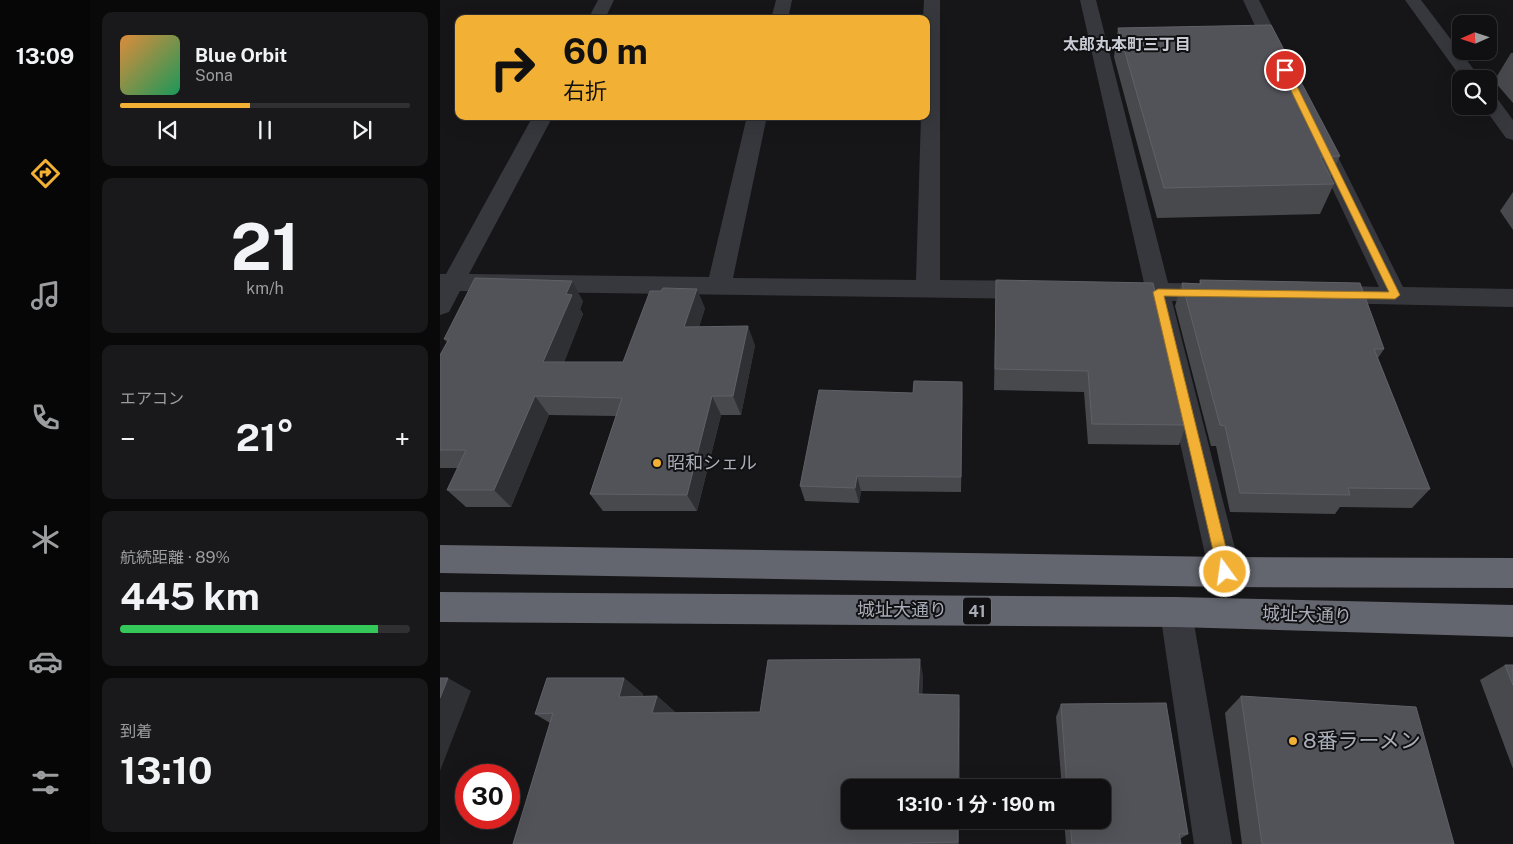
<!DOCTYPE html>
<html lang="ja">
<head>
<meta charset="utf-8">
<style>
	body { margin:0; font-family:"Public Sans","Noto Sans JP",sans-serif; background:#19191b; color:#f1f3f6; height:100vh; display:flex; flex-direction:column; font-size:19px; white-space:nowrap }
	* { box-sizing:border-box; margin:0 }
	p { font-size:16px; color:#9c9d9f }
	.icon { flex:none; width:28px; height:28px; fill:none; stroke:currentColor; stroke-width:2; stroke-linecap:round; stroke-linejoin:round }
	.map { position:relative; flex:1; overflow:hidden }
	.details { display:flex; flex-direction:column; gap:12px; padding:12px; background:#09090a; width:350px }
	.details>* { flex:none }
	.top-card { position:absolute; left:15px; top:15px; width:475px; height:105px; border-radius:10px; box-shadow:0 5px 20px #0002,0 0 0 1px #303032; background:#f2b134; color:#111; overflow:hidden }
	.needle { width:32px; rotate:267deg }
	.controls { position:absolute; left:1012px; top:15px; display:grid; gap:10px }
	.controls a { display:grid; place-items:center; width:45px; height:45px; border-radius:10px; background:#101012; box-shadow:0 5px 20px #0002,0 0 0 1px #303032; font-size:25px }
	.speed { position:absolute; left:15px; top:764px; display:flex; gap:10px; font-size:25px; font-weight:700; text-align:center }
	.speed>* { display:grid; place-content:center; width:65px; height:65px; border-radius:50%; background:#101012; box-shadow:0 5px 20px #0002,0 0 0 1px #303032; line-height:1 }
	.speed .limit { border:8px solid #d22; background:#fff; color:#111 }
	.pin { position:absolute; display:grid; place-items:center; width:42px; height:42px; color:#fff; margin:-21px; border:2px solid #fff; border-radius:50%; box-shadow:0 1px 5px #0007 }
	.me { position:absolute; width:55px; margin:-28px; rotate:346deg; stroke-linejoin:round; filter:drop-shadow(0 0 4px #0008) }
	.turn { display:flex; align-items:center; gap:18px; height:105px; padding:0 25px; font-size:22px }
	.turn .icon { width:65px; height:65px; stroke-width:2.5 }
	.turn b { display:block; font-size:35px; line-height:42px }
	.big { font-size:38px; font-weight:700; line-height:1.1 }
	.details .tile { flex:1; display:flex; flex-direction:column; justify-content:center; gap:8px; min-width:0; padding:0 18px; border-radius:10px; background:#19191b }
	.details .dial { align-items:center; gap:0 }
	.dial b { font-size:65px; line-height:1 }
	.song { display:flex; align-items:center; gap:15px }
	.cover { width:60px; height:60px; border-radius:8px; background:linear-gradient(135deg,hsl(30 70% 55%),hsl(150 70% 35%)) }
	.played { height:5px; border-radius:2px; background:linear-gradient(90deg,#f2b134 45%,#303032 45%) }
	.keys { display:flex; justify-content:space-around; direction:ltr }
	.heat { display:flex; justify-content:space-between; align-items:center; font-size:28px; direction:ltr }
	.charge { height:8px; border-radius:4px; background:linear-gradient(90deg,#34c759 89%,#303032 0) }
	.trip { position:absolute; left:401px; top:779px; width:270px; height:50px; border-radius:10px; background:#101012; box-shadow:0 5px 20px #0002,0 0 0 1px #303032; font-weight:700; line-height:50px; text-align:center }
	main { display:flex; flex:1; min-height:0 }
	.tabs { display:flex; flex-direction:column; width:90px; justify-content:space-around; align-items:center; background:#060607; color:#9c9d9f }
	.tabs .icon { width:35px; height:35px }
	.tabs .on { color:#f2b134 }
	.tabs b { font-size:22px; color:#f1f3f6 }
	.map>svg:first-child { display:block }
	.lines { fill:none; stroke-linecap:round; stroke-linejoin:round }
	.minor { fill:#37383d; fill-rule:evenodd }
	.highway { fill:#63666e; fill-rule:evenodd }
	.wall { fill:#47494d }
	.shaded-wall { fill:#2f3033 }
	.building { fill:#525359; stroke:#5f6168 }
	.route { fill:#f2b134; stroke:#9d7322 }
	.poi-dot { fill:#f2b134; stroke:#111113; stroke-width:2 }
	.labels { text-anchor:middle; stroke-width:4; stroke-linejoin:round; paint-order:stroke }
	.far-neighbourhood-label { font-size:16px; font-weight:bold; fill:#c9ccd4; stroke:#111113 }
	.shield { fill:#111113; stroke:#7b7e86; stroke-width:1 }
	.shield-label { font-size:16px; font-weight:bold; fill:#a8adb8 }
	.poi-label { font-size:18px; fill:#a8adb8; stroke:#111113; text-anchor:start }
	.street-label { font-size:18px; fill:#a8adb8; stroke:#111113 }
	.near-poi-label { font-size:21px; fill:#a8adb8; stroke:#111113; text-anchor:start }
</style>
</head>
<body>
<main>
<nav class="tabs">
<b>13:09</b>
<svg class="icon on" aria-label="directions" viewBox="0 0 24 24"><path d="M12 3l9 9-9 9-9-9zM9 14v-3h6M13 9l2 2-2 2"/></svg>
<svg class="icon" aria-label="music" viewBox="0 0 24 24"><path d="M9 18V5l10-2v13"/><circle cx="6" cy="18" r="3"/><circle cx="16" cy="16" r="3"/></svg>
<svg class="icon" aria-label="phone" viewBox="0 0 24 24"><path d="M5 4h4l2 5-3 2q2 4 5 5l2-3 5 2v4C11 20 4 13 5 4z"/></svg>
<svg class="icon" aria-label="climate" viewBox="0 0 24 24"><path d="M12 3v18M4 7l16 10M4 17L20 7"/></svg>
<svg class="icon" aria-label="car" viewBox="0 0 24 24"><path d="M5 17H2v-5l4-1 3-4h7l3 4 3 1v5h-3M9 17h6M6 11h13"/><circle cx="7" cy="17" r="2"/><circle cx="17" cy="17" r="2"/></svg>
<svg class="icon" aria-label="filters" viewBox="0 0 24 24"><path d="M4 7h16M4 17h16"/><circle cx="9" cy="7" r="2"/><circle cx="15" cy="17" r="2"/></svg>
</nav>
<section class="details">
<div class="tile">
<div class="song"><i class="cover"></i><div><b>Blue Orbit</b><p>Sona</p></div></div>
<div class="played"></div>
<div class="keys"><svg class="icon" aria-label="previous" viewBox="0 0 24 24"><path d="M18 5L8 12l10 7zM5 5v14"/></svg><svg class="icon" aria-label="pause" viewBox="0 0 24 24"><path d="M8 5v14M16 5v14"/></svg><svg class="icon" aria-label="next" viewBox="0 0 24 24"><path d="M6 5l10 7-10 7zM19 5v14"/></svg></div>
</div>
<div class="tile dial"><b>21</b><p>km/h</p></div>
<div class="tile"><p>エアコン</p>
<div class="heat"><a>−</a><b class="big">21°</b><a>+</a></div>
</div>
<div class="tile"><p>航続距離 · 89%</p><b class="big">445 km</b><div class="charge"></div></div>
<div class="tile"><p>到着</p><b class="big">13:10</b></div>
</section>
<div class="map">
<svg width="1073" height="844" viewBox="0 0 1073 844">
	<rect width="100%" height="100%" fill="#161618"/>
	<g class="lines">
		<g class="minor">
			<polygon points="158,0 174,0 165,19 148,19"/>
			<polygon points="336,0 352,0 348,19 331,19"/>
			<polygon points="484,0 500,0 500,280 592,281 601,284 604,290 601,296 592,299 20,291 9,312 0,315 0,274 6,274 93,116 113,116 29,274 269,277 307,116 327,116 293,278 476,280 481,116 486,116 486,19 483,19"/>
			<polygon points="640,0 656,0 728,283 777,284 786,287 789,293 786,299 777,302 732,301 801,572 796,582 785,587 774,582 769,572 708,300 677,300 668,297 665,291 668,285 677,282 704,283"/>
			<polygon points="803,0 819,0 848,58 845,62 839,63 833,62 830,58"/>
			<polygon points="965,0 981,0 1041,79 1022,79"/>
			<polygon points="1049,95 1056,97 1073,120 1073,140 1066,138 1043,106 1049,106"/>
			<polygon points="878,131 885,133 888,137 963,287 1073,289 1073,307 887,303 878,300 875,294 878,288 887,285 939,287 868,137 871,133"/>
			<polygon points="736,597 747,601 752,612 792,844 754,844 720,612 725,601"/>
		</g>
		<g class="highway">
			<polygon points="0,545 785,557 1073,558 1073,588 785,587 0,573"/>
			<polygon points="0,592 736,597 1073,605 1073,637 736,627 0,622"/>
		</g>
	</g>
	<g class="wall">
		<polygon points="678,28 900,156 890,178 894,184 880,214 717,218 674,57"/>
		<polygon points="1071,53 1073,53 1073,103 1054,81"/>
		<polygon points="1073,192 1073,230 1060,211"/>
		<polygon points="556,280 746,425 739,445 648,444 644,392 554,390"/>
		<polygon points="760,280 944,349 938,358 990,489 972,508 900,507 895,514 790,512 776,446 771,446 735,306 742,283 759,284"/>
		<polygon points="143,301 140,309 143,314 124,362 183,362 265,308 259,327 315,345 301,415 281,415 257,511 163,511 150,494 176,416 109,415 71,507 26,507 7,490 18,468 0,468 0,355 7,342 4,339"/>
		<polygon points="522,382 521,492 421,491 419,503 365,501 360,486 473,393"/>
		<polygon points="1065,665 1073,665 1073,769 1040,680"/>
		<polygon points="483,676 482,694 520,710 520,788 410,788 519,820 519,844 73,844 110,723 95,714 184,678 203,694 203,696 217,696 235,712 234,713 320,712"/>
		<polygon points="801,696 1014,844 802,844 785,713"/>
		<polygon points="621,704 748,834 740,839 741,844 626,844 624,820 662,820 662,788 622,788 616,717"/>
	</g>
	<g class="shaded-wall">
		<polygon points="132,281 143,301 140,309 143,314 117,381 103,362 126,294"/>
		<polygon points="257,289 265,308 253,346 244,327"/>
		<polygon points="308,326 315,345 301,415 293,396"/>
		<polygon points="522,382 523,398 521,492 521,477"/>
		<polygon points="95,396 109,415 71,507 54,490"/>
		<polygon points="272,396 281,415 257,511 247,495"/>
		<polygon points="417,476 421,491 419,503 415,488"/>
		<polygon points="480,659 483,676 482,710 478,694"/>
		<polygon points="8,678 31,691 0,771 0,698"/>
		<polygon points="184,678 203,694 199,712 179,697"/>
		<polygon points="519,695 520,710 520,788 518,788"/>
		<polygon points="217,696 235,712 231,728 212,713"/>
		<polygon points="518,820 519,820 519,844 518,842"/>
	</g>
	<g class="building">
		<polygon points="831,25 900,156 880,157 894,184 724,188 678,28"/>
		<polygon points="35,278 132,281 126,294 132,295 103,362 183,362 210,291 221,291 223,288 257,289 244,327 308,326 293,396 272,396 247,495 150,494 182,398 95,396 54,490 7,490 26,450 0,450 0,355 9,339 4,339"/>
		<polygon points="556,280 713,283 746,425 652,424 648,371 555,369"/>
		<polygon points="760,280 920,283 944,349 934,349 990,489 908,488 910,495 800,493 785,426 780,425 742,283 761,284"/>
		<polygon points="474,381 522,382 521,477 417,476 415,488 360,486 379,390 473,393"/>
		<polygon points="480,659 478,694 519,695 518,788 410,788 410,820 518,820 518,842 470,843 470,844 73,844 113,713 95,714 107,678 184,678 179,697 217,696 212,713 320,712 328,660"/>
		<polygon points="1065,665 1073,665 1073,685"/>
		<polygon points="0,678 8,678 0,698"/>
		<polygon points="801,696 976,707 1014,844 822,844"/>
		<polygon points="726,703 748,834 739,834 741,844 632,844 630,820 662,820 662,788 627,788 621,704"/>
	</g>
	<polygon class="route" points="845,67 849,70 960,295 955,299 724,296 792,572 790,577 785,579 780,577 778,572 713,292 718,289 949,292 841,70"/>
	<g class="poi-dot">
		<circle cx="217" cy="463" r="5"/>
		<circle cx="853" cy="741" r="5"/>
	</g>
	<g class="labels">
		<g class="far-neighbourhood-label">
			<text x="687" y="50">太郎丸本町三丁目</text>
		</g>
		<rect class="shield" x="523" y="597.5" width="28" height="27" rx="4"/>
		<g class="shield-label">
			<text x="537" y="617">41</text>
		</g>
		<g class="poi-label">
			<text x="227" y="469">昭和シェル</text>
		</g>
		<g class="street-label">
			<text x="462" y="616">城址大通り</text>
			<text transform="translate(867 615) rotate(2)" y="6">城址大通り</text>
		</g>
		<g class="near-poi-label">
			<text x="863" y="748">8番ラーメン</text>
		</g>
	</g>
</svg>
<div class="controls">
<a><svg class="needle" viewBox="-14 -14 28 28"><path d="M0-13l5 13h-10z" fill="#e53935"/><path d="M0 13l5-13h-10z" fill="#9c9d9f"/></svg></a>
<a><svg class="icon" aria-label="search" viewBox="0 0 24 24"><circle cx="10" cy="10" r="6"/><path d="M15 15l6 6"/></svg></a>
</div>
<div class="speed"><div class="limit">30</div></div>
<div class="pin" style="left:845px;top:70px;background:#d93025"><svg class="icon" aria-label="arrive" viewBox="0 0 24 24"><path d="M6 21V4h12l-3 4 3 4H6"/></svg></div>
<svg class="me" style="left:785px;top:572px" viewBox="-20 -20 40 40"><circle r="17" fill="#f2b134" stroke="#fff" stroke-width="3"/><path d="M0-11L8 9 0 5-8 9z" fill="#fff"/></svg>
<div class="trip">13:10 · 1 分 · 190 m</div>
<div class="top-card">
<div class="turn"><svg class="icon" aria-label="right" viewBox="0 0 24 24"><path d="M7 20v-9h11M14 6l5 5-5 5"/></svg><div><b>60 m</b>右折</div></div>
</div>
</div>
</main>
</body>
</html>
